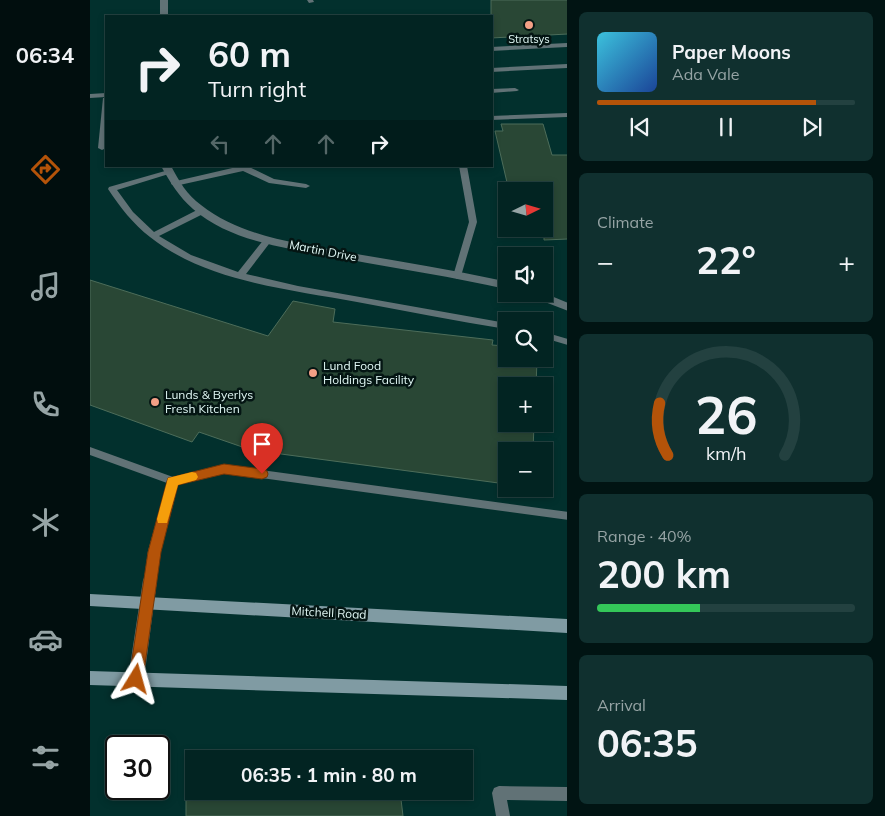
<!DOCTYPE html>
<html lang="en">
<head>
<meta charset="utf-8">
<style>
	body { margin:0; font-family:Mulish,sans-serif; background:#10302f; color:#f1f3f6; height:100vh; display:flex; flex-direction:column; font-size:19px; white-space:nowrap }
	* { box-sizing:border-box; margin:0 }
	p { font-size:16px; color:#96a4a5 }
	.icon { flex:none; width:28px; height:28px; fill:none; stroke:currentColor; stroke-width:2; stroke-linecap:round; stroke-linejoin:round }
	.map { position:relative; flex:1; overflow:hidden }
	.details { display:flex; flex-direction:column; gap:12px; padding:12px; background:#011413; width:318px }
	.details>* { flex:none }
	.banner { position:absolute; left:15px; top:15px; width:388px; height:152px; border-radius:0px; box-shadow:0 2px 8px #0003,0 0 0 1px #234140; background:#022422; color:#f1f3f6; overflow:hidden }
	.needle { width:32px; rotate:85deg }
	.controls { position:absolute; left:408px; top:182px; display:grid; gap:10px }
	.controls a { display:grid; place-items:center; width:55px; height:55px; border-radius:0px; background:#022422; box-shadow:0 2px 8px #0003,0 0 0 1px #234140; font-size:25px }
	.speed { position:absolute; left:15px; top:735px; display:flex; gap:10px; font-size:25px; font-weight:700; text-align:center }
	.speed>* { display:grid; place-content:center; width:65px; height:65px; border-radius:50%; background:#022422; box-shadow:0 2px 8px #0003,0 0 0 1px #234140; line-height:1 }
	.speed .limit { border:2px solid #111; border-radius:8px; background:#fff; color:#111 }
	.pin { position:absolute; display:grid; place-items:center; width:42px; height:42px; color:#fff; margin:-51px -21px; border-radius:50% 50% 50% 0; rotate:-45deg; box-shadow:0 0 5px #0007 }
	.pin .icon { rotate:45deg }
	.me { position:absolute; width:55px; margin:-28px; rotate:8deg; stroke-linejoin:round; filter:drop-shadow(0 0 4px #0008) }
	.turn { display:flex; align-items:center; gap:18px; height:105px; padding:0 20px; font-size:22px }
	.turn .icon { width:65px; height:65px; stroke-width:2.5 }
	.turn b { display:block; font-size:35px; line-height:42px }
	.lanes { display:flex; align-items:center; height:48px; padding:0 20px; background:#0003; justify-content:center; gap:25px; direction:ltr }
	.lanes .off { opacity:.35 }
	.big { font-size:38px; font-weight:700; line-height:1.1 }
	.details .tile { flex:1; display:flex; flex-direction:column; justify-content:center; gap:8px; min-width:0; padding:0 18px; border-radius:8px; background:#10302f }
	.details .dial { align-items:center; gap:0 }
	.dial svg { height:130px; overflow:visible; fill:none; stroke:#234140; stroke-width:7; stroke-linecap:round; text-anchor:middle }
	.dial text { fill:#f1f3f6; stroke:none }
	.song { display:flex; align-items:center; gap:15px }
	.cover { width:60px; height:60px; border-radius:8px; background:linear-gradient(135deg,hsl(190 70% 55%),hsl(220 70% 35%)) }
	.played { height:5px; border-radius:2px; background:linear-gradient(90deg,#b45309 85%,#234140 85%) }
	.keys { display:flex; justify-content:space-around; direction:ltr }
	.heat { display:flex; justify-content:space-between; align-items:center; font-size:28px; direction:ltr }
	.charge { height:8px; border-radius:4px; background:linear-gradient(90deg,#34c759 40%,#234140 0) }
	.trip { position:absolute; left:95px; top:750px; width:288px; height:50px; border-radius:0px; background:#022422; box-shadow:0 2px 8px #0003,0 0 0 1px #234140; font-weight:700; line-height:50px; text-align:center }
	main { display:flex; flex:1; min-height:0 }
	.dock { display:flex; flex-direction:column; width:90px; justify-content:space-around; align-items:center; background:#010e0e; color:#96a4a5 }
	.dock .icon { width:35px; height:35px }
	.dock .active { color:#b45309 }
	.dock b { font-size:22px; color:#f1f3f6 }
	.map>svg:first-child { display:block }
	.building { fill:#294735; stroke:#4d6d5a }
	.lines { fill:none; stroke-linecap:round; stroke-linejoin:round }
	.service { fill:#617276; fill-rule:evenodd }
	.minor { fill:#617276; fill-rule:evenodd }
	.tertiary { fill:#617276; fill-rule:evenodd }
	.secondary { fill:#809ba3; fill-rule:evenodd }
	.route { fill:#b45309; stroke:#753606 }
	.slow { fill:#f59e0b }
	.poi-dot { fill:#f39f85; stroke:#041513; stroke-width:2 }
	.labels { text-anchor:middle; stroke-width:5; stroke-linejoin:round; paint-order:stroke }
	.far-poi-label { font-size:11px; fill:#e1f8f5; stroke:#041513 }
	.street-label { font-size:12px; fill:#e1f8f5; stroke:#041513 }
	.poi-label { font-size:12px; fill:#e1f8f5; stroke:#041513; text-anchor:start }
</style>
</head>
<body>
<main>
<nav class="dock">
<b>06:34</b>
<svg class="icon active" aria-label="directions" viewBox="0 0 24 24"><path d="M12 3l9 9-9 9-9-9zM9 14v-3h6M13 9l2 2-2 2"/></svg>
<svg class="icon" aria-label="music" viewBox="0 0 24 24"><path d="M9 18V5l10-2v13"/><circle cx="6" cy="18" r="3"/><circle cx="16" cy="16" r="3"/></svg>
<svg class="icon" aria-label="phone" viewBox="0 0 24 24"><path d="M5 4h4l2 5-3 2q2 4 5 5l2-3 5 2v4C11 20 4 13 5 4z"/></svg>
<svg class="icon" aria-label="climate" viewBox="0 0 24 24"><path d="M12 3v18M4 7l16 10M4 17L20 7"/></svg>
<svg class="icon" aria-label="car" viewBox="0 0 24 24"><path d="M5 17H2v-5l4-1 3-4h7l3 4 3 1v5h-3M9 17h6M6 11h13"/><circle cx="7" cy="17" r="2"/><circle cx="17" cy="17" r="2"/></svg>
<svg class="icon" aria-label="filters" viewBox="0 0 24 24"><path d="M4 7h16M4 17h16"/><circle cx="9" cy="7" r="2"/><circle cx="15" cy="17" r="2"/></svg>
</nav>
<div class="map">
<svg width="478" height="816" viewBox="0 0 478 816">
	<rect width="100%" height="100%" fill="#02302d"/>
	<g class="building">
		<polygon points="401,0 478,0 478,34 401,38"/>
		<polygon points="411,124 453,124 462,155 478,155 478,239 454,240 454,191 419,191 405,131 413,131"/>
		<polygon points="0,280 178,336 203,301 245,309 243,322 403,340 402,345 415,346 416,359 447,360 446,386 416,386 416,424 444,424 443,451 416,451 416,484 161,450 109,432 102,442 0,405"/>
		<polygon points="171,791 310,791 313,816 96,816 96,796"/>
	</g>
	<g class="lines">
		<g class="service">
			<polygon points="217,0 223,0 224,2 219,3"/>
			<polygon points="478,43 478,47 401,51 401,47"/>
			<polygon points="478,64 478,68 401,72 401,68"/>
			<polygon points="425,88 429,90 427,91 401,93 401,89"/>
			<polygon points="16,93 16,97 0,98 0,94"/>
			<polygon points="13,98 16,98 16,148 12,150 8,148"/>
			<polygon points="478,113 478,117 401,120 401,116"/>
			<polygon points="151,166 157,166 184,179 216,184 220,186 216,188 179,183 153,171 85,186 81,184 82,182"/>
			<polygon points="369,166 377,166 387,222 371,276 367,279 363,276 379,222"/>
			<path d="M75 171H78L82 173 27 190 43 212 64 232 109 209H115V213L69 236 101 255 148 272 175 238 178 237 182 240 156 274 208 286 416 323V329C366 321 317 311 267 302 198 289 117 282 60 237 43 224 30 207 18 189L19 187Z"/>
			<polygon points="454,332 478,339 478,345 454,338"/>
			<polygon points="0,447 83,477 134,465 478,512 478,520 134,473 88,484 70,551 66,580 64,583 60,585 56,583 54,580 58,551 77,483 0,455"/>
			<polygon points="409,786 478,787 478,801 417,800 420,816 406,816 402,793 404,788"/>
		</g>
		<polygon class="minor" points="60,574 65,576 67,580 54,679 52,684 46,686 40,684 38,679 53,580 55,576"/>
		<g class="tertiary">
			<rect x="70" y="0" width="8" height="16"/>
			<path d="M71 166H81C89 181 97 195 111 205 152 237 206 243 255 252 306 261 358 269 409 280L416 281V289C363 277 309 269 256 259 205 249 143 244 103 209 89 197 80 182 71 166Z"/>
			<polygon points="454,293 478,303 478,311 442,297 440,294"/>
		</g>
		<g class="secondary">
			<polygon points="0,594 478,619 478,633 0,606"/>
			<polygon points="0,671 478,686 478,700 0,685"/>
		</g>
	</g>
	<polygon class="route" points="134,464 172,469 177,471 178,474 177,477 172,479 134,474 88,485 71,552 53,679 51,684 46,686 41,684 39,679 58,552 77,481 78,478 83,477"/>
	<polygon class="slow" points="102,472 106,473 108,477 106,480 88,485 77,523 68,523 67,519 78,478"/>
	<g class="poi-dot">
		<circle cx="439" cy="25" r="5"/>
		<circle cx="223" cy="373" r="5"/>
		<circle cx="65" cy="402" r="5"/>
	</g>
	<g class="labels">
		<g class="far-poi-label">
			<text x="439" y="43">Stratsys</text>
		</g>
		<g class="street-label">
			<text transform="translate(233 251) rotate(11)" y="4">Martin Drive</text>
			<text transform="translate(239 613) rotate(3)" y="4">Mitchell Road</text>
		</g>
		<g class="poi-label">
			<text x="233" y="370">Lund Food<tspan x="233" dy="14">Holdings Facility</tspan></text>
			<text x="75" y="399">Lunds &amp; Byerlys<tspan x="75" dy="14">Fresh Kitchen</tspan></text>
		</g>
	</g>
</svg>
<div class="controls">
<a><svg class="needle" viewBox="-14 -14 28 28"><path d="M0-13l5 13h-10z" fill="#e53935"/><path d="M0 13l5-13h-10z" fill="#96a4a5"/></svg></a>
<a><svg class="icon" aria-label="sound" viewBox="0 0 24 24"><path d="M4 9h4l5-4v14l-5-4H4zM17 9q2 3 0 6"/></svg></a>
<a><svg class="icon" aria-label="search" viewBox="0 0 24 24"><circle cx="10" cy="10" r="6"/><path d="M15 15l6 6"/></svg></a>
<a>+</a>
<a>−</a>
</div>
<div class="speed"><div class="limit">30</div></div>
<div class="pin" style="left:172px;top:474px;background:#d93025"><svg class="icon" aria-label="arrive" viewBox="0 0 24 24"><path d="M6 21V4h12l-3 4 3 4H6"/></svg></div>
<svg class="me" style="left:46px;top:679px" viewBox="-20 -20 40 40"><path d="M0-17L14 15 0 8-14 15z" fill="#b45309" stroke="#fff" stroke-width="4"/></svg>
<div class="trip">06:35 · 1 min · 80 m</div>
<div class="banner">
<div class="turn"><svg class="icon" aria-label="right" viewBox="0 0 24 24"><path d="M7 20v-9h11M14 6l5 5-5 5"/></svg><div><b>60 m</b>Turn right</div></div>
<div class="lanes"><svg class="icon off" aria-label="left" viewBox="0 0 24 24"><path d="M17 20v-9H6M10 6l-5 5 5 5"/></svg><svg class="icon off" aria-label="ahead" viewBox="0 0 24 24"><path d="M12 20V5M6 11l6-6 6 6"/></svg><svg class="icon off" aria-label="ahead" viewBox="0 0 24 24"><path d="M12 20V5M6 11l6-6 6 6"/></svg><svg class="icon" aria-label="right" viewBox="0 0 24 24"><path d="M7 20v-9h11M14 6l5 5-5 5"/></svg></div>
</div>
</div>
<section class="details">
<div class="tile">
<div class="song"><i class="cover"></i><div><b>Paper Moons</b><p>Ada Vale</p></div></div>
<div class="played"></div>
<div class="keys"><svg class="icon" aria-label="previous" viewBox="0 0 24 24"><path d="M18 5L8 12l10 7zM5 5v14"/></svg><svg class="icon" aria-label="pause" viewBox="0 0 24 24"><path d="M8 5v14M16 5v14"/></svg><svg class="icon" aria-label="next" viewBox="0 0 24 24"><path d="M6 5l10 7-10 7zM19 5v14"/></svg></div>
</div>
<div class="tile"><p>Climate</p>
<div class="heat"><a>−</a><b class="big">22°</b><a>+</a></div>
</div>
<div class="tile dial"><svg viewBox="0 0 100 80">
<path d="M14 69A42 42 0 1 1 86 69"/>
<path d="M14 69A42 42 0 0 1 9 37" stroke="#b45309"/>
<text x="50" y="56" font-size="32" font-weight="700">26</text>
<text x="50" y="72" font-size="11">km/h</text>
</svg></div>
<div class="tile"><p>Range · 40%</p><b class="big">200 km</b><div class="charge"></div></div>
<div class="tile"><p>Arrival</p><b class="big">06:35</b></div>
</section>
</main>
</body>
</html>
